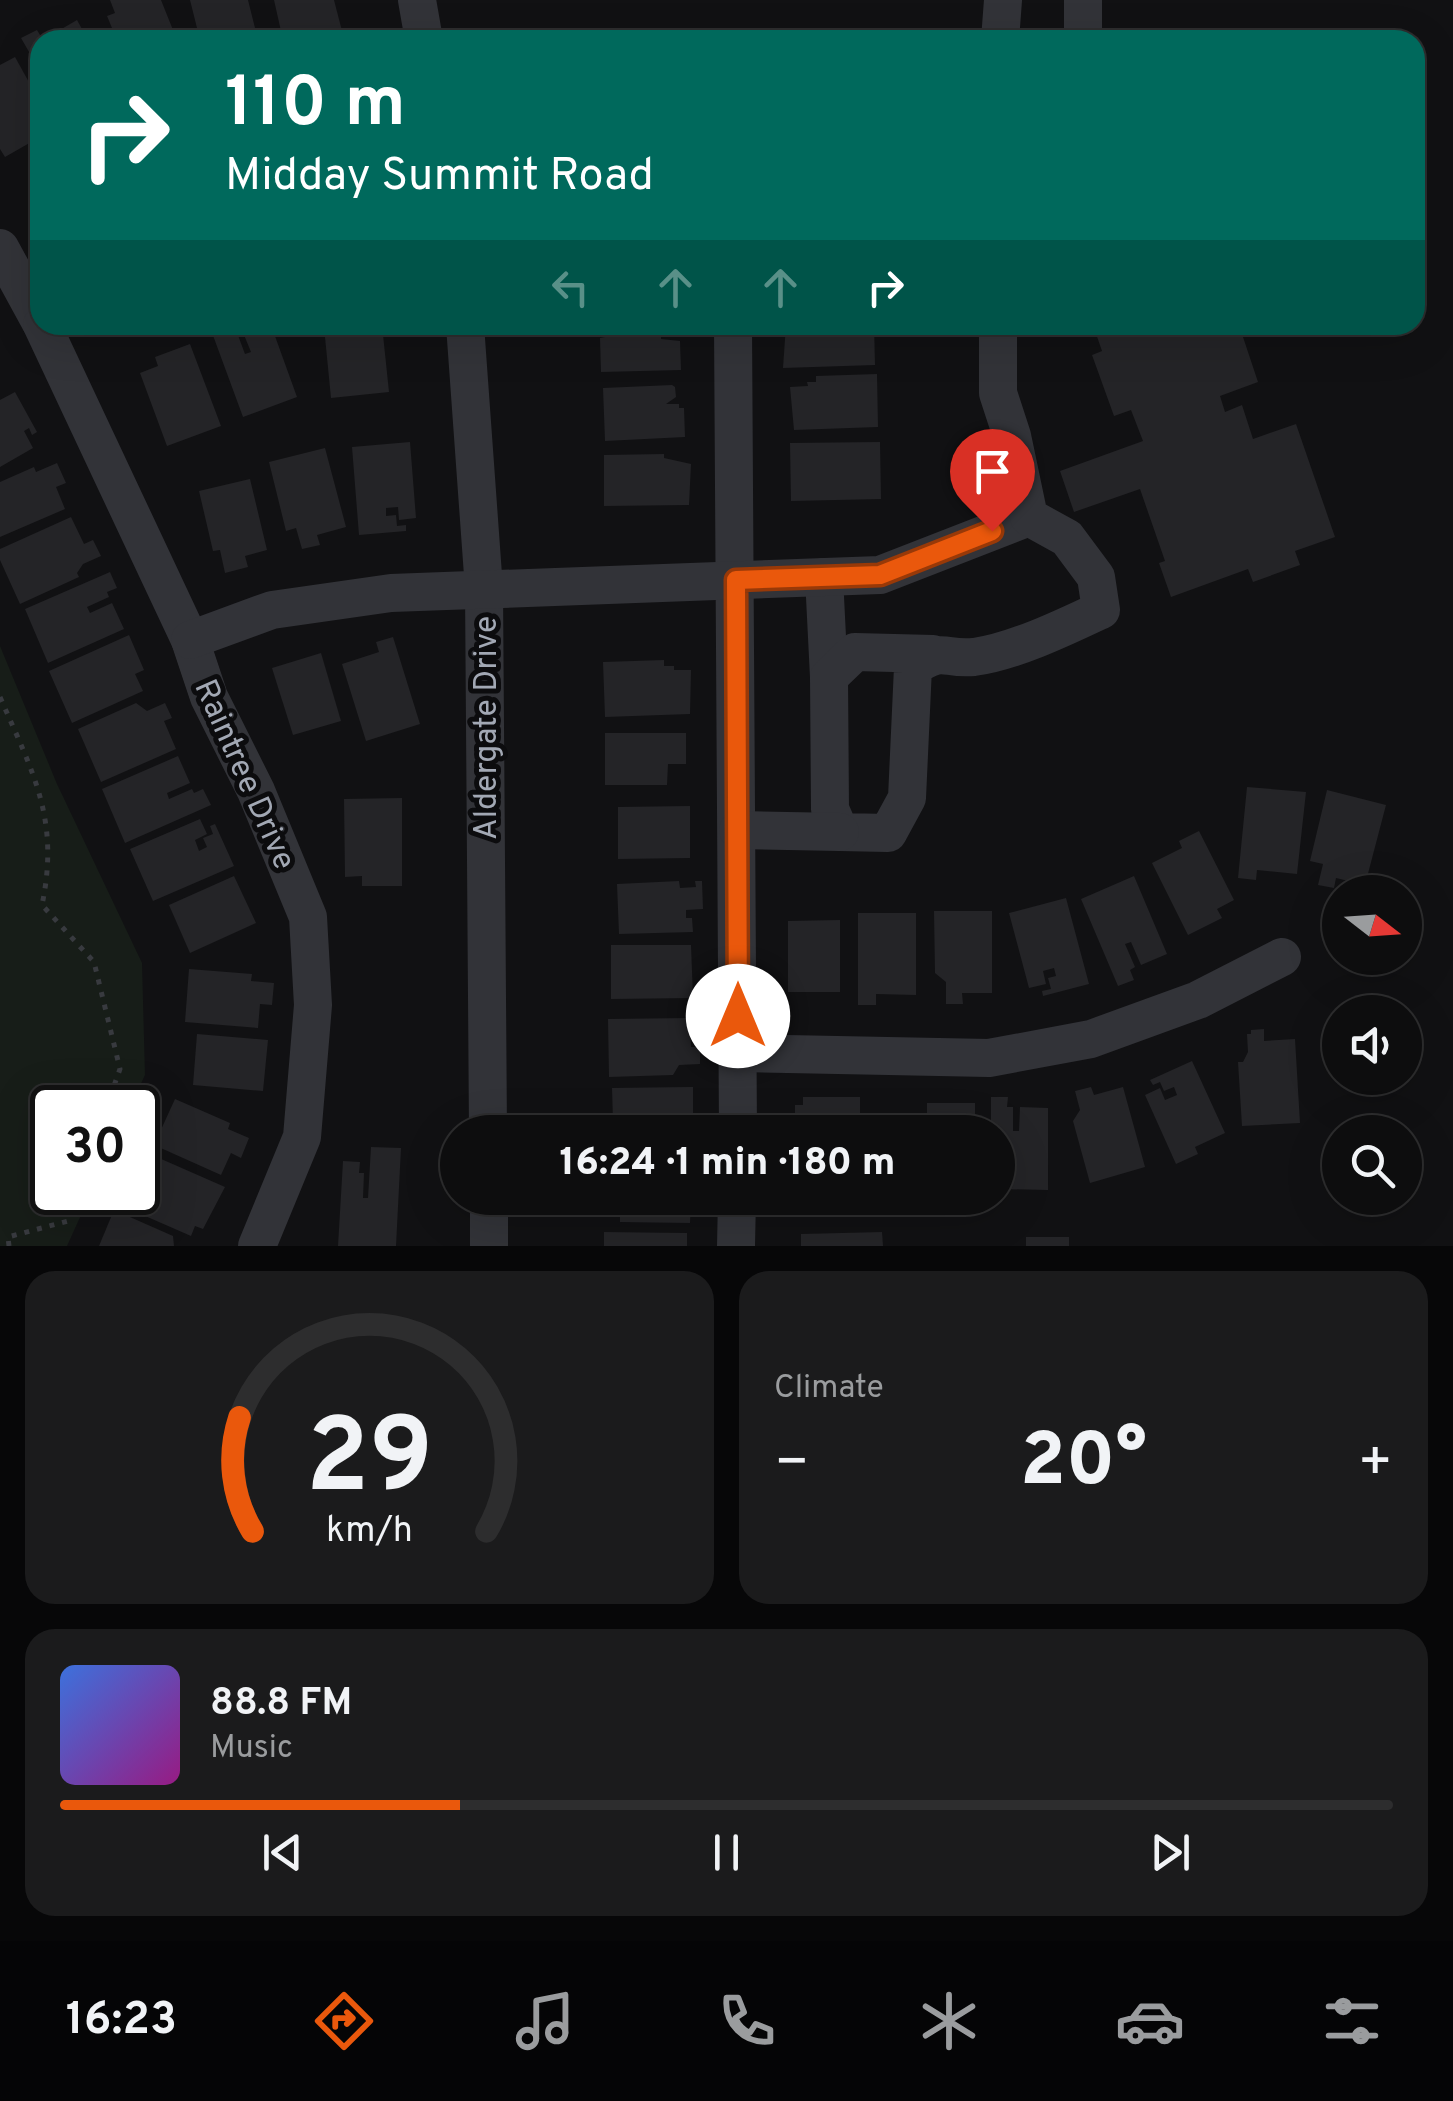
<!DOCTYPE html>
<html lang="en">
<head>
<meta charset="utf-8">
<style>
	body { margin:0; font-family:Overpass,sans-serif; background:#1b1b1c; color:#f1f3f6; height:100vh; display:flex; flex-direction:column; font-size:38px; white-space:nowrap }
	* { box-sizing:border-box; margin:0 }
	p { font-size:32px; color:#9a9c9e }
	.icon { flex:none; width:55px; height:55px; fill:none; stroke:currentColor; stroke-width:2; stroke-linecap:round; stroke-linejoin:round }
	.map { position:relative; height:1246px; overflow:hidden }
	.sheet { display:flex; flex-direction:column; gap:25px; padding:25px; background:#070708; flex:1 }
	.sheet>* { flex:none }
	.hud { position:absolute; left:30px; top:30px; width:1395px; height:305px; border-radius:30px; box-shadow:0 10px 40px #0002,0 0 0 2px #2d2d2e; background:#00695c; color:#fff; overflow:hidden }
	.needle { width:65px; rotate:107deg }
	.tools { position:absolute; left:1322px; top:875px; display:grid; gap:20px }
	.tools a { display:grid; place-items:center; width:100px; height:100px; border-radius:50%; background:#0d0d0e; box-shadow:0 10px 40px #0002,0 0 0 2px #2d2d2e; font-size:50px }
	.speed { position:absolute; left:30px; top:1085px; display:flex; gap:20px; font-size:50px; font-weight:700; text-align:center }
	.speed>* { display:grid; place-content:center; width:130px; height:130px; border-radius:50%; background:#0d0d0e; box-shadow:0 10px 40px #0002,0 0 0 2px #2d2d2e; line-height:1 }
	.speed .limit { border:5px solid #111; border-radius:15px; background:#fff; color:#111 }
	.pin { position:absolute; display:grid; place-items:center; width:85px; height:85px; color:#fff; margin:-102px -42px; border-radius:50% 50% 50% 0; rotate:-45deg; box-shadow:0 0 10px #0007 }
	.pin .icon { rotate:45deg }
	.me { position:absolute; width:110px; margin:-55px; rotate:0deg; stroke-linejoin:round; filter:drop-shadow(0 0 8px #0008) }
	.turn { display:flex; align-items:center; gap:35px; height:210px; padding:0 30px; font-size:45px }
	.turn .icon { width:130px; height:130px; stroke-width:2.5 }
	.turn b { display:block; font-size:70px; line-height:85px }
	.lanes { display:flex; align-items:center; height:95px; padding:0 30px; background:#0003; justify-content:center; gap:50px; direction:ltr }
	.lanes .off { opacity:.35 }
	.big { font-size:75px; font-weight:800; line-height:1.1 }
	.sheet .widget { flex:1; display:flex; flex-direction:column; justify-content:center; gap:15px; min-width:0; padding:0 35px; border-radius:30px; background:#1b1b1c }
	.sheet .dial { align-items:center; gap:0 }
	.dial svg { height:260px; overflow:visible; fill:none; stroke:#2d2d2e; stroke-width:7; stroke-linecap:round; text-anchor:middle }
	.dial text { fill:#f1f3f6; stroke:none }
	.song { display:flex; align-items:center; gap:30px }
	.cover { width:120px; height:120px; border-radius:15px; background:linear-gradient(135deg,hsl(220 70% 55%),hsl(310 70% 35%)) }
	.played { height:10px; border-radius:5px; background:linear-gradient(90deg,#ea580c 30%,#2d2d2e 30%) }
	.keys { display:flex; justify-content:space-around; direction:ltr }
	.heat { display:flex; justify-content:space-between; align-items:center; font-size:55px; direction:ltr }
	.sheet .tiles { flex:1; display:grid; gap:25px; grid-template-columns:1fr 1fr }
	.widget:last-child { grid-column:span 2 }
	.trip { position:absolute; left:440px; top:1115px; width:575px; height:100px; border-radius:50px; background:#0d0d0e; box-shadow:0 10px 40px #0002,0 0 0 2px #2d2d2e; font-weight:800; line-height:100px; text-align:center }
	.menu { display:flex; height:160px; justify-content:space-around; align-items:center; background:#050506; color:#9a9c9e }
	.menu .icon { width:70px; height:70px }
	.menu .selected { color:#ea580c }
	.menu b { font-size:45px; color:#f1f3f6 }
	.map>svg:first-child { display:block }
	.green { fill:#171d18 }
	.building { fill:#242427 }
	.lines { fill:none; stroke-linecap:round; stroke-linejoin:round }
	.path { stroke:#383a3f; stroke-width:5; stroke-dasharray:5 8; stroke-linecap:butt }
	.minor { stroke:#323338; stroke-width:38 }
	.route-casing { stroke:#983908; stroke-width:25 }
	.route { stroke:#ea580c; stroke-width:18 }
	.labels { text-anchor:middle; stroke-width:10; stroke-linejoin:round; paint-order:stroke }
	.street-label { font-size:32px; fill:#a2a8b4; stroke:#0c0c0e }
</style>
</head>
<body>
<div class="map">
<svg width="1453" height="1246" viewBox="0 0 1453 1246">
	<rect width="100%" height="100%" fill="#111113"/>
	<polygon class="green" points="0,646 57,784 142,963 145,1075 130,1107 52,1108 52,1192 91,1193 67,1246 0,1246"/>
	<g class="building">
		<polygon points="110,0 161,0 177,40 117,40 107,16 115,13"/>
		<polygon points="190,0 248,0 258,40 200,40"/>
		<polygon points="274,0 334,0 342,31 306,40 283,40"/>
		<polygon points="77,20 88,40 56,40 53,34"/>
		<polygon points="37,30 43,40 40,40 40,71 21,38"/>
		<polygon points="15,57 40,102 40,137 5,157 0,149 0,65"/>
		<polygon points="229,325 231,332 236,330 245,354 251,352 242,330 256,325 271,325 297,397 243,417 211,330"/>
		<polygon points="335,325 382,325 389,392 331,398 324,327"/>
		<polygon points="605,325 661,325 661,339 680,341 681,370 601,372 600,338 605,337"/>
		<polygon points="786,325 874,325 875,365 783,368"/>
		<polygon points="1093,325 1239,325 1258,382 1220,396 1225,412 1242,405 1253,439 1296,424 1335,537 1295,551 1300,565 1253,582 1248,569 1171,597 1159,563 1165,561 1140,489 1074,512 1060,471 1143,441 1131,410 1114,416 1092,355 1102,351"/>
		<polygon points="190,344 221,426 167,446 140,373 158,366 155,357"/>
		<polygon points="877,374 878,427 794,430 790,387 808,386 807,382 816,382 816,376"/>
		<polygon points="672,385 675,387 676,397 666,404 679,404 679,408 684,408 685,437 605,441 603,388"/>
		<polygon points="15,392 37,432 32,435 29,428 24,431 33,448 0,467 0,400"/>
		<polygon points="410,442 416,518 399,520 398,507 386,508 386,516 396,515 397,526 406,525 406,531 359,535 352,447"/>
		<polygon points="880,442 881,499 791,501 790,443"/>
		<polygon points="325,448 346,527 317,535 320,545 302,549 296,528 286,531 269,462"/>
		<polygon points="664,454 664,458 691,464 689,505 604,506 604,455"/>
		<polygon points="57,463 66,483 56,487 65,509 0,537 0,482 34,467 36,472"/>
		<polygon points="250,479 267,550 245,556 248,567 225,573 220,550 213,551 199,491"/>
		<polygon points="71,517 84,544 93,540 101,556 83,564 77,573 79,577 20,604 0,560 0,549"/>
		<polygon points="110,572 117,588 107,592 109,597 87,607 90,613 112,603 124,629 48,663 25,609"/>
		<polygon points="129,635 144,670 135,674 143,691 72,723 49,671"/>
		<polygon points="393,637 420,724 366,741 342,664 379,652 376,642"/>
		<polygon points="321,653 341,721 293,735 272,668"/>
		<polygon points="664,660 664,666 674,666 674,670 691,670 690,714 605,717 603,662"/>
		<polygon points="136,703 147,711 165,703 172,718 164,721 176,749 101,782 78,729"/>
		<polygon points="605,733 686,733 686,764 668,764 667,785 605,785"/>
		<polygon points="178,756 190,783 167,793 169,799 192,789 194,793 203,789 211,805 125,843 102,789"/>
		<polygon points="1247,787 1306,792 1297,874 1257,870 1256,880 1238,878"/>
		<polygon points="1327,790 1386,805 1365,885 1336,878 1334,888 1318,885 1323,864 1310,861"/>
		<polygon points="402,798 402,886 362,886 362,876 345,877 344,799"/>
		<polygon points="690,806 690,858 618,859 618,807"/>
		<polygon points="200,819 207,834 195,840 199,851 207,847 203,838 213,834 210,826 215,824 234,866 153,901 130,849"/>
		<polygon points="1199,831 1234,900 1217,909 1222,918 1188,935 1152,863 1182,848 1179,841"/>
		<polygon points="234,876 256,923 190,953 169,905"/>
		<polygon points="1134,876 1167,954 1141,965 1131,942 1125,944 1135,967 1130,970 1134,980 1118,986 1081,899"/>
		<polygon points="679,881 680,888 696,887 695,881 702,881 703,909 686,910 686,918 692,918 693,932 619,934 617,884"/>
		<polygon points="1066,898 1089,984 1043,996 1042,991 1051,989 1048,978 1056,976 1054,968 1043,971 1046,984 1029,988 1009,913"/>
		<polygon points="934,911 992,911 992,993 962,993 963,1004 946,1004 946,982 935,973"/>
		<polygon points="858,913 916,913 916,995 876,994 876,1005 858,1005"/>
		<polygon points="840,920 840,992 788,992 788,921"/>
		<polygon points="611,945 691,945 693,998 611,999"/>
		<polygon points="189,969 252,974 251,981 274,983 272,1005 260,1004 258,1028 185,1022"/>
		<polygon points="690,1018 691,1047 700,1047 700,1064 679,1065 673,1075 609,1077 608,1019"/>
		<polygon points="1264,1029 1264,1041 1295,1039 1300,1123 1242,1126 1238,1062 1243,1062 1248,1052 1247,1034 1251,1034 1251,1030"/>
		<polygon points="197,1034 268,1040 263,1091 193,1085"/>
		<polygon points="1192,1061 1225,1133 1195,1147 1198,1154 1176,1164 1145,1095 1160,1088 1165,1100 1177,1095 1174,1087 1164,1091 1160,1082 1153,1085 1150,1080"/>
		<polygon points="693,1087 693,1115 689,1119 689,1132 603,1132 603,1120 613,1121 612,1088"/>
		<polygon points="1091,1087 1094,1095 1123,1087 1145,1167 1090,1183 1073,1121 1080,1110 1075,1091"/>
		<polygon points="803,1097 860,1097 860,1132 799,1132 799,1120 795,1120 795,1105 803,1105"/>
		<polygon points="991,1097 1008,1097 1007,1107 1013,1107 1013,1131 1019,1131 1020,1107 1048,1108 1048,1190 998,1189 998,1132 991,1132"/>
		<polygon points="175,1099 230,1123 228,1129 249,1138 241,1158 231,1153 221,1175 154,1145"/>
		<polygon points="927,1103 975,1103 975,1132 917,1132 917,1119 927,1120"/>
		<polygon points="371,1147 401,1148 396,1246 338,1246 343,1161 360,1162 359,1173 364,1173 363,1198 368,1198"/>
		<polygon points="143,1151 225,1187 203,1229 195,1226 191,1236 120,1205 125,1192 138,1192 138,1164"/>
		<polygon points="608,1198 691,1198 690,1223 620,1222 620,1208 607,1208"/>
		<polygon points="114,1210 173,1236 174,1246 99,1246"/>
		<polygon points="604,1232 687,1233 687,1246 604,1246"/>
		<polygon points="882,1232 883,1246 801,1246 801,1234"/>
		<rect x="1026" y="1237" width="43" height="9"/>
	</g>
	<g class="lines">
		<g class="path">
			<path d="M0 697C33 773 60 819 42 905L94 962 120 1069 106 1108"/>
			<polyline points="9,1246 8,1237 68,1221 77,1192"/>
		</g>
		<g class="minor">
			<polyline points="417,0 424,40"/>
			<polyline points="1000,40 1003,0"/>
			<polyline points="1083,40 1083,0"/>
			<polyline points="0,248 40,321"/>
			<polyline points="42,325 190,640 209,697 256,791 308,917 313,1005 302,1137 257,1246"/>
			<polyline points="465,325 484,589 488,1132"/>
			<polyline points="733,325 738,1132"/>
			<polyline points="824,577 829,677"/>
			<polyline points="190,640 272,610 391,593 880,575 1029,517"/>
			<path d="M933 654 855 652 829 677 830 809 840 832 888 833 907 798 913 667C945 646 942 660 974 657 1013 652 1065 627 1101 610L1096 577 1067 538 1029 517 1012 436 998 393V325"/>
			<polyline points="738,830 840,832"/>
			<polyline points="739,1053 989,1058 1091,1039 1198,1000 1282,957"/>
			<polyline points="489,1198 489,1246"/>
			<polyline points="736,1246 737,1198"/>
		</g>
	</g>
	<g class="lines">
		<defs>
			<polyline id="route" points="738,1016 736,580 880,575 992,531"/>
		</defs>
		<use href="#route" class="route-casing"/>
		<use href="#route" class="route"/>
	</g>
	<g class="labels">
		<g class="street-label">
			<text transform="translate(485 728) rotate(-90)" y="11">Aldergate Drive</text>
			<text transform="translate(246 774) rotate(66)" y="11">Raintree Drive</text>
		</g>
	</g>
</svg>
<div class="tools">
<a><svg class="needle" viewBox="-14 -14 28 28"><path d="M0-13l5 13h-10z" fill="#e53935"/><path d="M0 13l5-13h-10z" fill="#9a9c9e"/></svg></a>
<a><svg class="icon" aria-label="sound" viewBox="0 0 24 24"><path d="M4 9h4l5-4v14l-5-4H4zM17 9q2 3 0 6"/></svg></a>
<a><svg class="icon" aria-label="search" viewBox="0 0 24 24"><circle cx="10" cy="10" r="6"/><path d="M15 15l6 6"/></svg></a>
</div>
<div class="speed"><div class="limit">30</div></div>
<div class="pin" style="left:992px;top:531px;background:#d93025"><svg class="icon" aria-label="arrive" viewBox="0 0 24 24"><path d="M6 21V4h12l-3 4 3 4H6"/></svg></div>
<svg class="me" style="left:738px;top:1016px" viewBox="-20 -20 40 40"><circle r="19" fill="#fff"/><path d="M0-13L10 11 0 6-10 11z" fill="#ea580c"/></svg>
<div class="trip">16:24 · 1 min · 180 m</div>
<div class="hud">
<div class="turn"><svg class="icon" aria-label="right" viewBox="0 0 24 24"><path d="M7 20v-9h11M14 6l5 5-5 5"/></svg><div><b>110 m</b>Midday Summit Road</div></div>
<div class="lanes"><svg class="icon off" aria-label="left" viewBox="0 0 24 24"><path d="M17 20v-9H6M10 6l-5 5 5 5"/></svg><svg class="icon off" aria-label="ahead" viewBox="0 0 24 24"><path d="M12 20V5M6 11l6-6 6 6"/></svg><svg class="icon off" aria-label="ahead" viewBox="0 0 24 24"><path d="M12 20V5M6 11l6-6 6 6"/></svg><svg class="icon" aria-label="right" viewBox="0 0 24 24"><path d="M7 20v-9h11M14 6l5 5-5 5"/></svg></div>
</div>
</div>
<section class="sheet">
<div class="tiles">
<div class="widget dial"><svg viewBox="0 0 100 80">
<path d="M14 69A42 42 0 1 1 86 69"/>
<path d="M14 69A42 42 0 0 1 10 34" stroke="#ea580c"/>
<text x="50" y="56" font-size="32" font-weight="700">29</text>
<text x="50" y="72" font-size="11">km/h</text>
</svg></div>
<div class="widget"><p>Climate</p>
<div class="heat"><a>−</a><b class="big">20°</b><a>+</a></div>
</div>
<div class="widget">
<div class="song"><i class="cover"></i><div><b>88.8 FM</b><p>Music</p></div></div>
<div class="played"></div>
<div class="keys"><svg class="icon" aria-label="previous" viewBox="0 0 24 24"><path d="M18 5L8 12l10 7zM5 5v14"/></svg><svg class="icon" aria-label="pause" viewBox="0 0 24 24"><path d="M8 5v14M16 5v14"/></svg><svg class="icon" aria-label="next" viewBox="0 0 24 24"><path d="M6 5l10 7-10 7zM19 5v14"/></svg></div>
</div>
</div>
</section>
<nav class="menu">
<b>16:23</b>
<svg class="icon selected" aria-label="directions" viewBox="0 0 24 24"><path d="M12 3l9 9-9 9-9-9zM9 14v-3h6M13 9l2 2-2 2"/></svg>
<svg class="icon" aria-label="music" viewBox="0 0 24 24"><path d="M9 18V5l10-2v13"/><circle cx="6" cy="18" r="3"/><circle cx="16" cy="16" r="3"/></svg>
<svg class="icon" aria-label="phone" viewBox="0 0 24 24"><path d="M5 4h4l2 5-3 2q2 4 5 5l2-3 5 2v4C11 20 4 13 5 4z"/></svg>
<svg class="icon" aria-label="climate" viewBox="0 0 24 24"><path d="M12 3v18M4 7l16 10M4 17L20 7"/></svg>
<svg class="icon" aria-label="car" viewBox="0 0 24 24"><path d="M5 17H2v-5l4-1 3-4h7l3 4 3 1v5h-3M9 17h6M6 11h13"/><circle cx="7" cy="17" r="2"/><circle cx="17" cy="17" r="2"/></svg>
<svg class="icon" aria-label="filters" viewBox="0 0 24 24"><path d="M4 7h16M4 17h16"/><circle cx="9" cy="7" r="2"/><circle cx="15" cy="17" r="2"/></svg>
</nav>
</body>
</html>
